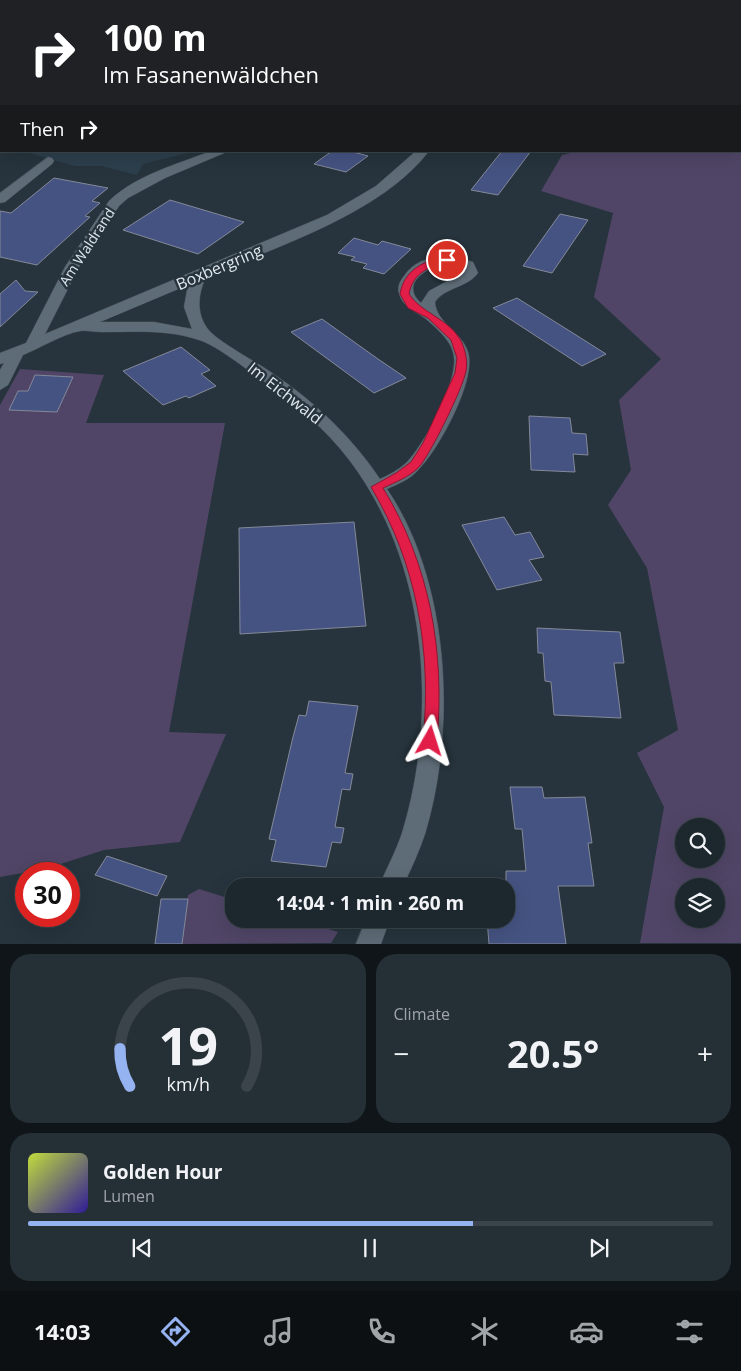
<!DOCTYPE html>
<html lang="en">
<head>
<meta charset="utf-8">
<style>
	body { margin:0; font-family:"Open Sans",sans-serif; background:#252f36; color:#f1f3f6; height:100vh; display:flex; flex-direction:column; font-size:19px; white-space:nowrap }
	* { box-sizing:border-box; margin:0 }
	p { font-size:16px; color:#a0a5aa }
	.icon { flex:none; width:28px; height:28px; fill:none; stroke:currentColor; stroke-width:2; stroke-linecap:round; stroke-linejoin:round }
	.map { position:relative; height:944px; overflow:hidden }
	.drawer { display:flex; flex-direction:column; gap:10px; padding:10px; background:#101519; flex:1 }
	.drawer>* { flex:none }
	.banner { position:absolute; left:0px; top:0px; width:741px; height:152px; box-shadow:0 5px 20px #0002,0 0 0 1px #3b444a; background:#202124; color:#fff; overflow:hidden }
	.buttons { position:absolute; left:675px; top:818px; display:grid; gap:10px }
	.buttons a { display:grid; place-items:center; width:50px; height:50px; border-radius:50%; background:#1d272e; box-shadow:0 5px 20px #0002,0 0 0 1px #3b444a; font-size:25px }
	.speed { position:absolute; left:15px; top:862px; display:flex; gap:10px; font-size:25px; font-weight:700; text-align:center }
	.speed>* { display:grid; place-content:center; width:65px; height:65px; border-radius:50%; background:#1d272e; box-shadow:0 5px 20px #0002,0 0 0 1px #3b444a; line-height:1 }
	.speed .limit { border:8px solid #d22; background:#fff; color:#111 }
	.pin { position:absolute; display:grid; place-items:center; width:42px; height:42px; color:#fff; margin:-21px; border:2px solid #fff; border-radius:50%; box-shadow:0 1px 5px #0007 }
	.me { position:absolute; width:55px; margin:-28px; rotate:6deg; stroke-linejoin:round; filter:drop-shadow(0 0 4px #0008) }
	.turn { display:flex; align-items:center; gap:18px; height:105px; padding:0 20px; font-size:22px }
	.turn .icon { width:65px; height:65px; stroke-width:2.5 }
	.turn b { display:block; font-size:35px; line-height:42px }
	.then { display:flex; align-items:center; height:48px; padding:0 20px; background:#0003; gap:10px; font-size:19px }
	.big { font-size:38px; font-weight:700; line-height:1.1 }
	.drawer .card { flex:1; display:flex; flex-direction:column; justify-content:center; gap:8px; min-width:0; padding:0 18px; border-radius:20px; background:#252f36 }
	.drawer .dial { align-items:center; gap:0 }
	.dial svg { height:130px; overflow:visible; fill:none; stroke:#3b444a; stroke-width:7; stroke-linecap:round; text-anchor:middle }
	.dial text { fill:#f1f3f6; stroke:none }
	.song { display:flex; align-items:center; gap:15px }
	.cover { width:60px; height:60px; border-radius:8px; background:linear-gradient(135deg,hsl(70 70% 55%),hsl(250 70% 35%)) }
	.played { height:5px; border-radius:2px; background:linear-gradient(90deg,#95b2f1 65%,#3b444a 65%) }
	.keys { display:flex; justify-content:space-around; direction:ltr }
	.heat { display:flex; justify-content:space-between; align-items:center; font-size:28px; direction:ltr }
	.drawer .tiles { flex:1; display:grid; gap:10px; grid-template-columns:1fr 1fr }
	.card:last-child { grid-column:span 2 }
	.trip { position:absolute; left:225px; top:878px; width:290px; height:50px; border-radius:20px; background:#1d272e; box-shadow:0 5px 20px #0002,0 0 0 1px #3b444a; font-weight:700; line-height:50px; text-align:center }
	.menu { display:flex; height:80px; justify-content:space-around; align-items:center; background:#0c1012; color:#a0a5aa }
	.menu .icon { width:35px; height:35px }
	.menu .current { color:#95b2f1 }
	.menu b { font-size:22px; color:#f1f3f6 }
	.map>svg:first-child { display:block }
	.built { fill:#2c3f4c }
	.green { fill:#504566; fill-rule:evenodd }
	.building { fill:#455382; stroke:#848999 }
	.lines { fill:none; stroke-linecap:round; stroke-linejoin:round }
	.street-casing { stroke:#465058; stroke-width:1 }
	.secondary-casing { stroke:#465058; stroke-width:26 }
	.street { fill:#5e6c77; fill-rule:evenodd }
	.secondary { stroke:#547a86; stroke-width:24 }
	.route { fill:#e11d48; stroke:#92132f }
	.labels { text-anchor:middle; stroke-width:5; stroke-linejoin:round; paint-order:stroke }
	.far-street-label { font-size:14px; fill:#dfe7ed; stroke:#27343d }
	.street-label { font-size:16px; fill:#dfe7ed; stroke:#27343d }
</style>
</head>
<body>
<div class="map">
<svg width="741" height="944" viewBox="0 0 741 944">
	<rect width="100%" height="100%" fill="#27343d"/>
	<polygon class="built" points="22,151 196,151 143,164 137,175 101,166 75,166"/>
	<g class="green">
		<polygon points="526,0 741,0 741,116 740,1"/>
		<path d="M741 121V943H640L664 807 637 753 678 730 647 568 608 505 631 470 619 400 661 359 594 297 613 213 541 191 562 155 579 151H740ZM716 826V859H684V826ZM716 886V919H684V886Z"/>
		<polygon points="20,369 104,375 86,423 225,423 169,732 226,734 180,842 104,850 45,869 0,877 0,405"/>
		<polygon points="199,889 234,900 234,919 296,919 338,932 331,943 182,944 188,895"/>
	</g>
	<g class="building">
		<polygon points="332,151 350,151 368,156 346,172 314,164"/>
		<polygon points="502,151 531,151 498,195 471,190"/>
		<polygon points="54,178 108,188 92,201 100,203 85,216 90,217 37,265 0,257 0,211 11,213"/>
		<polygon points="170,200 244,222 198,254 123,230"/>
		<polygon points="560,214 588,220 552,273 523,266"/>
		<polygon points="354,238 378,245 382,241 411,249 384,274 363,268 367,264 351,260 355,257 338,253"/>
		<polygon points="16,280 25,291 38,292 0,327 0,294"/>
		<polygon points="517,298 576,335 606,354 582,366 493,308"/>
		<polygon points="322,319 378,359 406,378 374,393 291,332"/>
		<polygon points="181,347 210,370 201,374 216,386 189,398 186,396 163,405 123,371"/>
		<polygon points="35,375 73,377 57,412 9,410 18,391 28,391"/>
		<polygon points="529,416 570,418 572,433 586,434 588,455 573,454 575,472 531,470"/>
		<polygon points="504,517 515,535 530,532 544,557 529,560 542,580 497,590 462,525"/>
		<polygon points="354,522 366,626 240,634 239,528"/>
		<polygon points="537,628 620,632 624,663 614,663 621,718 554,715 551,682 545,681 543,653 538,653"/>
		<polygon points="309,701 358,706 345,773 353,774 350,790 342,789 335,827 344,828 341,843 332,842 326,867 271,861 276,840 269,839 293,737 299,715 306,716"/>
		<polygon points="510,787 542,787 544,798 585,797 592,843 588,843 594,886 558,886 566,944 489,944 487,919 506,919 506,871 526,871 522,829 515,829"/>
		<polygon points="107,856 167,876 157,896 95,875"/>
		<polygon points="161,899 188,899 182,944 155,944"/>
	</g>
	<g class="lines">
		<defs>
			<g id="street">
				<rect x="408" y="0" width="10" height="1"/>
				<rect x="0" y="28" width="1" height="6"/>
				<path d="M211 151H229L165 178 128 198 119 206 79 267 45 334 327 215 376 186 416 151H429C381 214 277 246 206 277 198 294 196 312 207 328 216 341 257 362 272 373 315 402 351 436 380 479 389 475 398 470 406 463 424 445 452 391 454 365 455 358 453 349 449 343 444 335 433 325 426 319 416 311 402 307 399 293 397 287 400 281 404 276 419 253 450 255 473 262L478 273C467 288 445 287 435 302 436 323 462 332 468 352 477 379 439 449 419 469 411 479 398 484 387 489 450 582 457 728 425 834 419 852 411 869 403 886H379C387 868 396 851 402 833 439 712 427 563 350 461 326 429 294 403 262 380 246 369 216 345 199 340 168 329 133 332 101 332 95 332 86 330 80 331 63 334 40 348 23 355L8 385 0 390V370L4 363 0 364V353L26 343 65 267 109 201C136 175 178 164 211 151ZM439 265H453L462 268 464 272 429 291 421 303C402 286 421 271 439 265ZM188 285 184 307 192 329 154 322H100Z"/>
				<polygon points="48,157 52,158 54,161 52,164 5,202 0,203 0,193"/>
				<polygon points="366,919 390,919 381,944 356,944"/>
			</g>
			<g id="secondary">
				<polyline points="73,1 75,0"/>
				<polyline points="0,73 1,72"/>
			</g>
		</defs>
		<use href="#street" class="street-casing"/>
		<use href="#secondary" class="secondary-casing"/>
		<use href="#street" class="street"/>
		<use href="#secondary" class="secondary"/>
	</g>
	<path class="route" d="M447 257 450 258V262C430 266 413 272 409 294 420 312 447 318 460 339 465 348 468 361 466 371 463 388 430 455 419 467 409 477 396 482 383 488 430 565 445 652 437 741L435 745H425L423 741C432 651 417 564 371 487L396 473 411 462 423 443 455 373 457 358 451 340 428 318 408 308 400 294C404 270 424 260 447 257Z"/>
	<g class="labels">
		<g class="far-street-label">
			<text transform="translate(87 247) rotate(-57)" y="5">Am Waldrand</text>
		</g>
		<g class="street-label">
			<text transform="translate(219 267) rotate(-23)" y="6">Boxbergring</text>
			<text transform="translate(285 393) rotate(38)" y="6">Im Eichwald</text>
		</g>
	</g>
</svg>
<div class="buttons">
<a><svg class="icon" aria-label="search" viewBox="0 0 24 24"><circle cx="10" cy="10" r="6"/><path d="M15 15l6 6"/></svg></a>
<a><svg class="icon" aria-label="layers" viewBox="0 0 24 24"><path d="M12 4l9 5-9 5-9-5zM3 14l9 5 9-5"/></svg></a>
</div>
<div class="speed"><div class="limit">30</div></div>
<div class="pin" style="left:447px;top:260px;background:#d93025"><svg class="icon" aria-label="arrive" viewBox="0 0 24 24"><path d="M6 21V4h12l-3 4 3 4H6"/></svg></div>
<svg class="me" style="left:430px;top:741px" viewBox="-20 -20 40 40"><path d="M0-17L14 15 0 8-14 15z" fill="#e11d48" stroke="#fff" stroke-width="4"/></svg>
<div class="trip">14:04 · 1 min · 260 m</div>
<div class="banner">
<div class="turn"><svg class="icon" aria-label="right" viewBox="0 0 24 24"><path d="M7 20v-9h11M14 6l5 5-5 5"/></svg><div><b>100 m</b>Im Fasanenwäldchen</div></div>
<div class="then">Then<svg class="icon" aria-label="right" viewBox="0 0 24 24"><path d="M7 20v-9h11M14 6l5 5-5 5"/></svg></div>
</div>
</div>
<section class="drawer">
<div class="tiles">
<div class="card dial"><svg viewBox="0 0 100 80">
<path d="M14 69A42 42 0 1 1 86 69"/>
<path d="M14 69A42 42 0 0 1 8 46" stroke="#95b2f1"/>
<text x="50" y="56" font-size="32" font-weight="700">19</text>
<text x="50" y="72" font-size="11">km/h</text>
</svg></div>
<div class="card"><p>Climate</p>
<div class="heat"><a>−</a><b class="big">20.5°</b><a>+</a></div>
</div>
<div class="card">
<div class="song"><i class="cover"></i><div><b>Golden Hour</b><p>Lumen</p></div></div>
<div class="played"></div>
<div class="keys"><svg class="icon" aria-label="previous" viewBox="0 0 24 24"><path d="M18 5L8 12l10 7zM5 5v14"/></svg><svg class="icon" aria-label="pause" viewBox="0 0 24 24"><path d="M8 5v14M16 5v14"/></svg><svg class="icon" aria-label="next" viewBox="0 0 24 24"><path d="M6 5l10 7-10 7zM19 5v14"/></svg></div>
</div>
</div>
</section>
<nav class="menu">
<b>14:03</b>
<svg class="icon current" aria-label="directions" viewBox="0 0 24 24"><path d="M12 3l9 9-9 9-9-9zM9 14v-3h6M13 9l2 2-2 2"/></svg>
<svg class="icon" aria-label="music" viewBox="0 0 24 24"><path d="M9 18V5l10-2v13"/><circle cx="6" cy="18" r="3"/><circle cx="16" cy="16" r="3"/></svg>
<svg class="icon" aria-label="phone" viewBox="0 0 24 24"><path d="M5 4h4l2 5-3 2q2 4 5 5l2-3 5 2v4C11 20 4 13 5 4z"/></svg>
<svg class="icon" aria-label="climate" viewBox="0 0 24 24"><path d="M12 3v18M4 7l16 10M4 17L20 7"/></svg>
<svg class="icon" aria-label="car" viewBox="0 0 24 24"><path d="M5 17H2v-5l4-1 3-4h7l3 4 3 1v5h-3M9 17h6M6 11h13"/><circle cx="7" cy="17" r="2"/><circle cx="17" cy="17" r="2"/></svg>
<svg class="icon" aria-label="filters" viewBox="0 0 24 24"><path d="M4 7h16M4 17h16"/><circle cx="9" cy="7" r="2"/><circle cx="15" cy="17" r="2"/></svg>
</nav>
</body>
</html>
